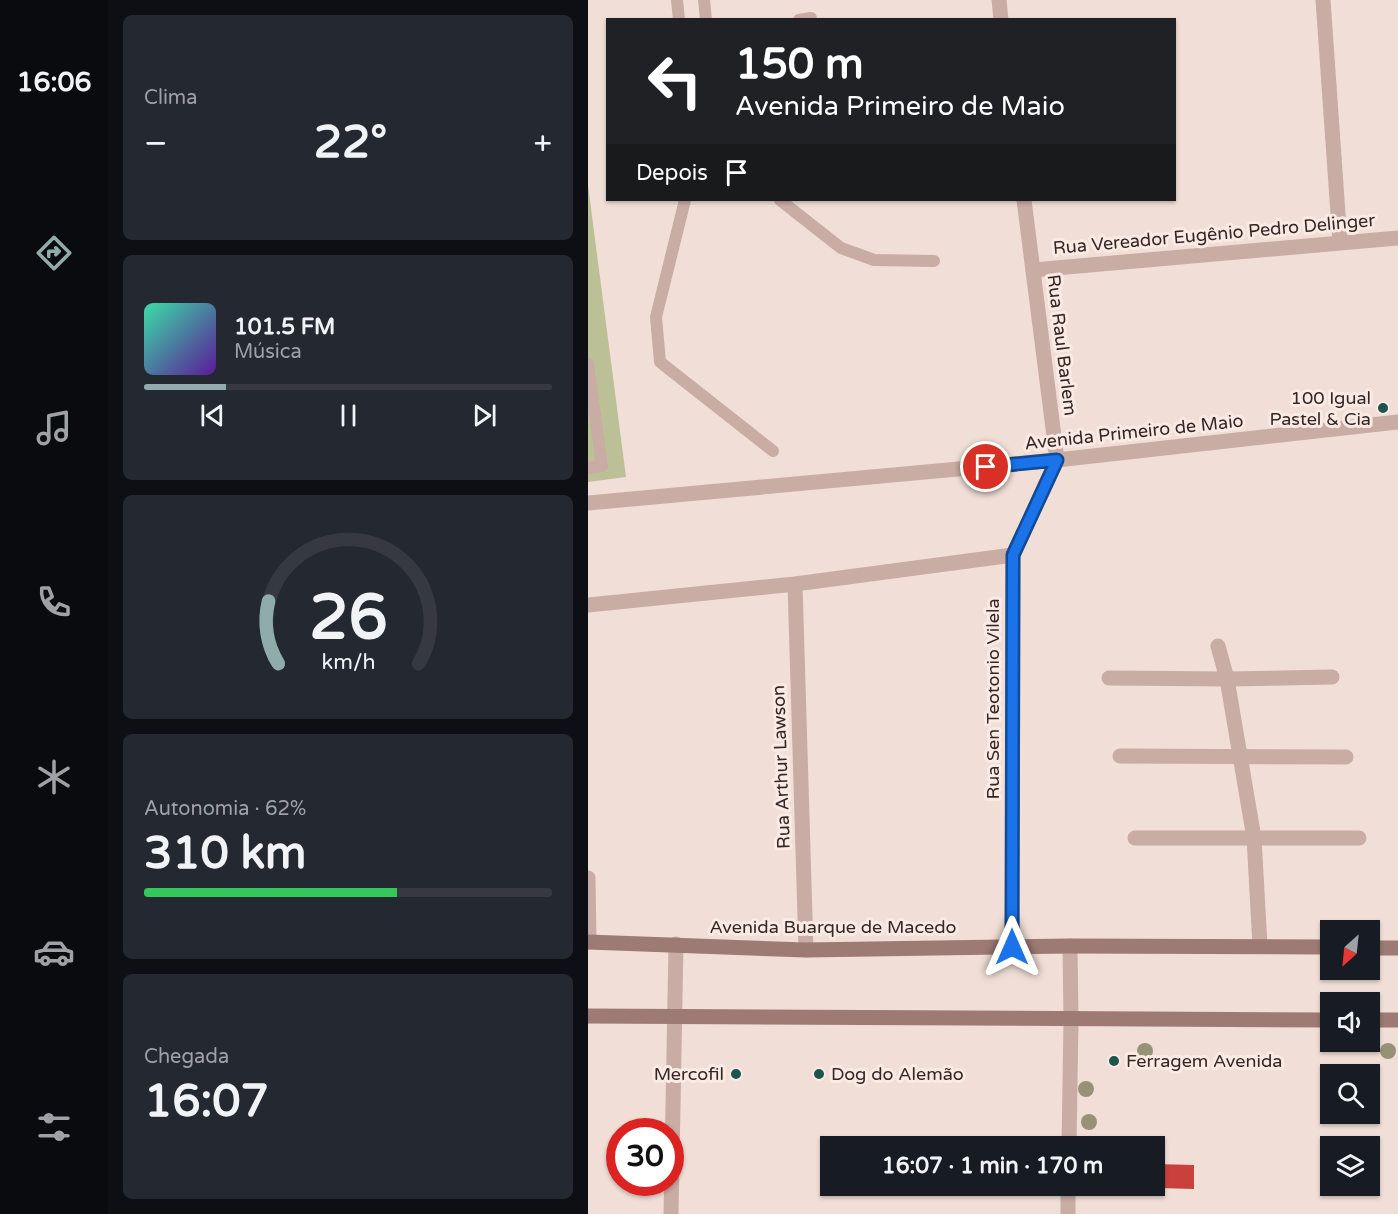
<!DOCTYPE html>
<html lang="pt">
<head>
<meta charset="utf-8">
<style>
	body { margin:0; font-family:"Varela Round",sans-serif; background:#242831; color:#f1f3f6; height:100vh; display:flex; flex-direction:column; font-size:22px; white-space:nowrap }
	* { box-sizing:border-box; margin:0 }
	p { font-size:20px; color:#9ea1a6 }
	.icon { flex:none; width:33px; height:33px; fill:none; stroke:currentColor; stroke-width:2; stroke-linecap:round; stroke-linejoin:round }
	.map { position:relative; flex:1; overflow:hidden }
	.sheet { display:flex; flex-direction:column; gap:15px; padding:15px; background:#0d0f14; width:480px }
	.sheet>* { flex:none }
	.hud { position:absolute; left:18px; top:18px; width:570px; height:183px; border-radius:0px; box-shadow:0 2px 4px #0004; background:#202124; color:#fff; overflow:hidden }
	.needle { width:39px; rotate:207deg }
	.tools { position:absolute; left:732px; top:920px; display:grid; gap:12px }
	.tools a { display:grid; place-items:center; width:60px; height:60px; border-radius:0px; background:#171b24; box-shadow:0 2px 4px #0004; font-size:30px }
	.speed { position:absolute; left:18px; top:1118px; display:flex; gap:12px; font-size:30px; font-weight:700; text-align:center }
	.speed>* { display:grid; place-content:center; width:78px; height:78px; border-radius:50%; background:#171b24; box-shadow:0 2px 4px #0004; line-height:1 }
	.speed .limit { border:9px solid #d22; background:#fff; color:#111 }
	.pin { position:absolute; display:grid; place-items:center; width:51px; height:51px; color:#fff; margin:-26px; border:3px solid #fff; border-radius:50%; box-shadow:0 2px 6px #0007 }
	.me { position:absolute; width:66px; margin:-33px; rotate:0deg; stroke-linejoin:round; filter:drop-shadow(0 0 4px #0008) }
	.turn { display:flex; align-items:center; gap:21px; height:126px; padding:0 30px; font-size:27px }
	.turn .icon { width:78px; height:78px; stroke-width:2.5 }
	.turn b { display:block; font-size:42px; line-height:51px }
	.then { display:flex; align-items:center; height:57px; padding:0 30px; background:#0003; gap:12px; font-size:22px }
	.big { font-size:45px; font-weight:700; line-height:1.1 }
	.sheet .tile { flex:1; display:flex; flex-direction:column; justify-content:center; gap:9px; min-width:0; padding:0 21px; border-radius:9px; background:#242831 }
	.sheet .dial { align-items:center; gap:0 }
	.dial svg { height:156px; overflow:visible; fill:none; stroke:#363941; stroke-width:7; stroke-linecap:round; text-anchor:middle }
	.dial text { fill:#f1f3f6; stroke:none }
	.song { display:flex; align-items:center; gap:18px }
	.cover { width:72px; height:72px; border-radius:9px; background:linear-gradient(135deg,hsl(160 70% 55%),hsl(270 70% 35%)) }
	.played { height:6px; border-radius:3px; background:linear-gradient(90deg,#90acaa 20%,#363941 20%) }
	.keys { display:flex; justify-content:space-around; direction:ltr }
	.heat { display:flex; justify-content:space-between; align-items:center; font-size:33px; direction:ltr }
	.charge { height:9px; border-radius:4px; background:linear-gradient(90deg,#34c759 62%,#363941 0) }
	.trip { position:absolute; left:232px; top:1136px; width:345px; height:60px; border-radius:0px; background:#171b24; box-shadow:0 2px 4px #0004; font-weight:700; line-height:60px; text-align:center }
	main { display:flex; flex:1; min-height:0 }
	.tabs { display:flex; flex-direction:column; width:108px; justify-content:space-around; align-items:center; background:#090b0e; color:#9ea1a6 }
	.tabs .icon { width:42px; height:42px }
	.tabs .on { color:#90acaa }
	.tabs b { font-size:27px; color:#f1f3f6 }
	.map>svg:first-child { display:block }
	.green { fill:#bcc097 }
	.building { fill:#ca403c }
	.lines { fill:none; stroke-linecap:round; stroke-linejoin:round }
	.lane { stroke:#c9aca3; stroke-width:12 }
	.street { stroke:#c9aca3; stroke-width:15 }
	.secondary { stroke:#9d7a74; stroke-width:15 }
	.tree { fill:#979277 }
	.route-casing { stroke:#114b97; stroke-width:15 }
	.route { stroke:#1a73e8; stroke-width:10 }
	.poi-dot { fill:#1a564d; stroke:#f9eae3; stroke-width:2 }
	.labels { text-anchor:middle; stroke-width:6; stroke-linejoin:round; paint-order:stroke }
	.street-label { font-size:18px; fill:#342625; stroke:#f9eae3 }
	.poi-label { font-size:18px; fill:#342625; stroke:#f9eae3; text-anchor:end }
</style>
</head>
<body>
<main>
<nav class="tabs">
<b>16:06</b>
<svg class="icon on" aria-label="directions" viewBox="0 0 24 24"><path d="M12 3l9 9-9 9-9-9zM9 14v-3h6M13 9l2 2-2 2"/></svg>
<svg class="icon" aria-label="music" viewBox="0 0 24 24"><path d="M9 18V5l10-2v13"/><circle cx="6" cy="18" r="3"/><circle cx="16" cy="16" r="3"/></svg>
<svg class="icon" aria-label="phone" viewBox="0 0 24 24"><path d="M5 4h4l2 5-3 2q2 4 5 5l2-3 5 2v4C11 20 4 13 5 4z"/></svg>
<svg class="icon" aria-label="climate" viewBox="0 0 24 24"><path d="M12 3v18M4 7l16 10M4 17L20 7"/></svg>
<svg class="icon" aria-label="car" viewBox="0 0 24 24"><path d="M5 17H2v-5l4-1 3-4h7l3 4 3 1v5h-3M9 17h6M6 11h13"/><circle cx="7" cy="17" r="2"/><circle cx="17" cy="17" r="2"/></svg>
<svg class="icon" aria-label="filters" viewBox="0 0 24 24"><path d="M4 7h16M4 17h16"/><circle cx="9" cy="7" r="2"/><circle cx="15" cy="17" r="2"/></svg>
</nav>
<section class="sheet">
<div class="tile"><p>Clima</p>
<div class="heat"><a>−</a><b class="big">22°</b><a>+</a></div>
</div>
<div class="tile">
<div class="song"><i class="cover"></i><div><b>101.5 FM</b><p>Música</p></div></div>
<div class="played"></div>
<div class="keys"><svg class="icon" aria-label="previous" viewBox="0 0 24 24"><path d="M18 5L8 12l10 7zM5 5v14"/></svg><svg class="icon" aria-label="pause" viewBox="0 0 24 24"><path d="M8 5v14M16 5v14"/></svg><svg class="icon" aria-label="next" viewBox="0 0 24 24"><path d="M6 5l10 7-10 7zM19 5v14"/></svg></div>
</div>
<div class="tile dial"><svg viewBox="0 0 100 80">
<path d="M14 69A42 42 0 1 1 86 69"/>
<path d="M14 69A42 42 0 0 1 9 37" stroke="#90acaa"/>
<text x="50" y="56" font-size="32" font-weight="700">26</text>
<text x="50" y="72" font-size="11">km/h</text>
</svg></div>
<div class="tile"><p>Autonomia · 62%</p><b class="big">310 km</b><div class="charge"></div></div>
<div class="tile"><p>Chegada</p><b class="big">16:07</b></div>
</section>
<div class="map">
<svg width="810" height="1214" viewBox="0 0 810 1214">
	<rect width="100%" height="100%" fill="#f1dfd7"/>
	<polygon class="green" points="0,185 38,477 0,482"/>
	<polygon class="building" points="567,1164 606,1165 606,1189 535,1187 535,1185 567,1185"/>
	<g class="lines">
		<g class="lane">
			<polyline points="89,0 91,20"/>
			<polyline points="116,0 118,20"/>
			<polyline points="211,20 223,18"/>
			<polyline points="97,200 68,317 72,362 185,451"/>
			<polyline points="192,200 253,248 286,260 346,261"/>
			<polyline points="0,364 14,466 0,468"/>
		</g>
		<g class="street">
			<polyline points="411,0 413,20"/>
			<polyline points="735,0 752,242"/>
			<polyline points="445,270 810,238"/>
			<polyline points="0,503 469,460 810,422"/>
			<polyline points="207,584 218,950"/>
			<polyline points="0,605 207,584 425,555"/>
			<polyline points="630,646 639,679 666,838 672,946"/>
			<polyline points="521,678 639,679 744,677"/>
			<polyline points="532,756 758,757"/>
			<polyline points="547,838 771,838"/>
			<polyline points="0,878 1,942"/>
			<polyline points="424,947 425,555 469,460 436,200"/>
			<polyline points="481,1146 483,1020 482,946"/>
			<polyline points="83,1214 88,944"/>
			<polyline points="480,1214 480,1185"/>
		</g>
		<g class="secondary">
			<polyline points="0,942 218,950 482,946 742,947"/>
			<polyline points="782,948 810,948"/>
			<polyline points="0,1016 742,1020"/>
			<polyline points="782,1020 810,1020"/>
		</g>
	</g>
	<g class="tree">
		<circle cx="557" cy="1051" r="8"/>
		<circle cx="800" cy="1051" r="8"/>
		<circle cx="498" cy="1089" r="8"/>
		<circle cx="501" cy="1122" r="8"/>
	</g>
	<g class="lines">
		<defs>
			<polyline id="route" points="398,467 469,460 425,555 424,947"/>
		</defs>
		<use href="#route" class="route-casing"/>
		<use href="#route" class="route"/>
	</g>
	<g class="poi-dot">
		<circle cx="795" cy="408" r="6"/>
		<circle cx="526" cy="1061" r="6"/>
		<circle cx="148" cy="1074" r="6"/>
		<circle cx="231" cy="1074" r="6"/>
	</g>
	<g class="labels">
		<g class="street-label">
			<text transform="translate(626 234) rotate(-5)" y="6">Rua Vereador Eugênio Pedro Delinger</text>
			<text transform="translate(474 345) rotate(83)" y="6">Rua Raul Barlem</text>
			<text transform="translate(546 432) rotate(-6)" y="6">Avenida Primeiro de Maio</text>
			<text transform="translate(405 699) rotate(-90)" y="6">Rua Sen Teotonio Vilela</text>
			<text transform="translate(193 767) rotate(-92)" y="6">Rua Arthur Lawson</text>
			<text x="245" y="933">Avenida Buarque de Macedo</text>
		</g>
		<g class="poi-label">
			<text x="783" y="404">100 Igual<tspan x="783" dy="21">Pastel &amp; Cia</tspan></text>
			<text x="538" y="1067" text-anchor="start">Ferragem Avenida</text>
			<text x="136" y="1080">Mercofil</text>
			<text x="243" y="1080" text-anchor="start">Dog do Alemão</text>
		</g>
	</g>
</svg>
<div class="tools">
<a><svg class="needle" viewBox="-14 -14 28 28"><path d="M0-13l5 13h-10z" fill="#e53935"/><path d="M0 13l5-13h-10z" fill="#9ea1a6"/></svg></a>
<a><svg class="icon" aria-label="sound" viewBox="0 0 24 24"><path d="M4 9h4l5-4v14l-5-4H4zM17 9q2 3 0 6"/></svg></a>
<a><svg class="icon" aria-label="search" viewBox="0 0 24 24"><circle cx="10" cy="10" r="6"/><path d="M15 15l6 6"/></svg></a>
<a><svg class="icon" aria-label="layers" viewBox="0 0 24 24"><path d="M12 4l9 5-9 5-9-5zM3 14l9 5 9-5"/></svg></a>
</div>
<div class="speed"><div class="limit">30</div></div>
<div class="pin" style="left:398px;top:467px;background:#d93025"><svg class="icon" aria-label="arrive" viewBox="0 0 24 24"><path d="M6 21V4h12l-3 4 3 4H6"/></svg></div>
<svg class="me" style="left:424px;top:947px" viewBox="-20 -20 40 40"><path d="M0-17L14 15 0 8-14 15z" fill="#1a73e8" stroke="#fff" stroke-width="4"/></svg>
<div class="trip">16:07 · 1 min · 170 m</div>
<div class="hud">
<div class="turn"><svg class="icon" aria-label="left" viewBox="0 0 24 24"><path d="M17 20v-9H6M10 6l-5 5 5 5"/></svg><div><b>150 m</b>Avenida Primeiro de Maio</div></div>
<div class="then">Depois<svg class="icon" aria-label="arrive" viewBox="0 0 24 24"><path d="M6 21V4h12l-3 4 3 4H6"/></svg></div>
</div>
</div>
</main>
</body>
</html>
